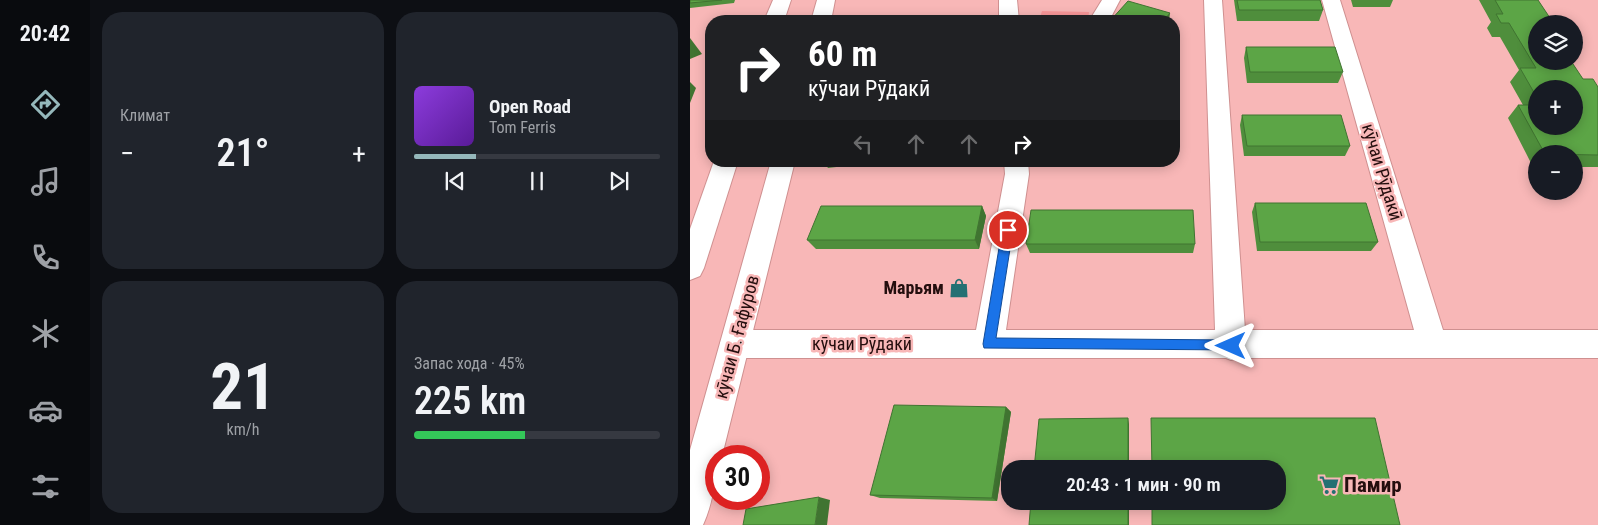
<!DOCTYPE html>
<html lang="ru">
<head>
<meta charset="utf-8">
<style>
	body { margin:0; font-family:"Roboto Condensed",sans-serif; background:#20242c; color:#f1f3f6; height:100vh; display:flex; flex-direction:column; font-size:19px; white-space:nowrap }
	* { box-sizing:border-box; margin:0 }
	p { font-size:16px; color:#9ea1a6 }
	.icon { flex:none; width:28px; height:28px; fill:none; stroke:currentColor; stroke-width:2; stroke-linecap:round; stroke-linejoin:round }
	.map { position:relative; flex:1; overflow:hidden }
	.side { display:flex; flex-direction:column; gap:12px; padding:12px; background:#0d0f14; width:600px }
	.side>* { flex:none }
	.top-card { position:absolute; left:15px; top:15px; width:475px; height:152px; border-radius:20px; box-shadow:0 2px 12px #0003; background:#202124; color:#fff; overflow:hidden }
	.fabs { position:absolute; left:838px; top:15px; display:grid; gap:10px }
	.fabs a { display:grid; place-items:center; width:55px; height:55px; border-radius:50%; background:#171b24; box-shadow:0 2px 12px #0003; font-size:25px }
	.speed { position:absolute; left:15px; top:445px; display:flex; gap:10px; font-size:25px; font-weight:700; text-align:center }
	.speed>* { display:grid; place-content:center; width:65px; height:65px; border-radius:50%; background:#171b24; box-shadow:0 2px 12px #0003; line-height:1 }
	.speed .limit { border:8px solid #d22; background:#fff; color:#111 }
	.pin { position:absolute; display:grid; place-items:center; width:42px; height:42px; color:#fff; margin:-21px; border:2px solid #fff; border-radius:50%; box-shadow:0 1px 5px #0007 }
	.me { position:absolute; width:55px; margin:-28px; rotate:270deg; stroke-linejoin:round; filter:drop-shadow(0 0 4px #0008) }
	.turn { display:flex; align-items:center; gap:18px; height:105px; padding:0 20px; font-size:22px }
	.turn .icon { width:65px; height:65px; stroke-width:2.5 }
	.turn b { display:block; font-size:35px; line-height:42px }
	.lanes { display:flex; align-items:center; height:48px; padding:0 20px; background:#0003; justify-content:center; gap:25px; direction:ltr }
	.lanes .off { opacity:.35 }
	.big { font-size:38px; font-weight:600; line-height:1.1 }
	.side .card { flex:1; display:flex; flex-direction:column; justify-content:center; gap:8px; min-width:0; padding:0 18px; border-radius:20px; background:#20242c }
	.side .dial { align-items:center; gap:0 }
	.dial b { font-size:65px; line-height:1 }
	.song { display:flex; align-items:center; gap:15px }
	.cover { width:60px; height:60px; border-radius:8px; background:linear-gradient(135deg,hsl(270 70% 55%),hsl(270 70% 35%)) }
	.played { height:5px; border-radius:2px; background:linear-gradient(90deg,#95b8bb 25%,#363941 25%) }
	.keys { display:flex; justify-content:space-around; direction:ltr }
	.heat { display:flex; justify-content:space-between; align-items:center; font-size:28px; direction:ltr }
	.charge { height:8px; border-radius:4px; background:linear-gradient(90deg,#34c759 45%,#363941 0) }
	.side .tiles { flex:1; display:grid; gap:12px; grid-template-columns:repeat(2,1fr) }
	.trip { position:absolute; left:311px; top:460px; width:285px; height:50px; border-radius:20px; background:#171b24; box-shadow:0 2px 12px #0003; font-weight:600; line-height:50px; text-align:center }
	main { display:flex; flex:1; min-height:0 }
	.tab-bar { display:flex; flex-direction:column; width:90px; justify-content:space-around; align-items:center; background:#090b0e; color:#9ea1a6 }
	.tab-bar .icon { width:35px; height:35px }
	.tab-bar .active { color:#95b8bb }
	.tab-bar b { font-size:22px; color:#f1f3f6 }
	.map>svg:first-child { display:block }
	.green { fill:#fa989a }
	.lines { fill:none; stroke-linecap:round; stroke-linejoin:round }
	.minor-casing { stroke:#cf9090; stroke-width:2 }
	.major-casing { stroke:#cf9090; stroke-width:2 }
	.minor { fill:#fff; fill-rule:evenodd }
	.major { fill:#fff; fill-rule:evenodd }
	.wall { fill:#4f8e3c; fill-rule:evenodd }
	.shaded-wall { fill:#407431 }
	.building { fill:#5ca546; stroke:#407431 }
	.route { fill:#1a73e8; stroke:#114b97 }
	.labels { text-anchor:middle; stroke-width:5; stroke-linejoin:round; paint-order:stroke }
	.street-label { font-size:18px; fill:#240e0e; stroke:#f8b7b7 }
	.poi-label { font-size:18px; font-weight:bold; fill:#240e0e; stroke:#f8b7b7; text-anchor:end }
	.near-poi-label { font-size:21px; font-weight:bold; fill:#240e0e; stroke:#f8b7b7; text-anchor:start }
</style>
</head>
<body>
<main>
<nav class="tab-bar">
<b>20:42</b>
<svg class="icon active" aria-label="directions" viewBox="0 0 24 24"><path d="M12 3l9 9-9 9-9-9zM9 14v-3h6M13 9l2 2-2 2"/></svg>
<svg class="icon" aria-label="music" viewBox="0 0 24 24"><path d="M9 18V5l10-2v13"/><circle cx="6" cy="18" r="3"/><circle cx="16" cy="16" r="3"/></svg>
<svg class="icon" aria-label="phone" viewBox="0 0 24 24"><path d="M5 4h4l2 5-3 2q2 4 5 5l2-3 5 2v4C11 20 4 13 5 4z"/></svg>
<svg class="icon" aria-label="climate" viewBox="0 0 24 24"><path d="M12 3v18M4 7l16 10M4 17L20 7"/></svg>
<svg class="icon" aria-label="car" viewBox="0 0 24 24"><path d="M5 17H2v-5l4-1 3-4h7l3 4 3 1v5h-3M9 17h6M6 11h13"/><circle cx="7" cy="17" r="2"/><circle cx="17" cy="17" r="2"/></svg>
<svg class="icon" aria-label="filters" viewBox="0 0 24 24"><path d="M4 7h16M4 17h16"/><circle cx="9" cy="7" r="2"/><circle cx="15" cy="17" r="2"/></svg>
</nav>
<section class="side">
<div class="tiles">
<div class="card"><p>Климат</p>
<div class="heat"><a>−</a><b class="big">21°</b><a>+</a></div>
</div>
<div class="card">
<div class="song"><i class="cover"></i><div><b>Open Road</b><p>Tom Ferris</p></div></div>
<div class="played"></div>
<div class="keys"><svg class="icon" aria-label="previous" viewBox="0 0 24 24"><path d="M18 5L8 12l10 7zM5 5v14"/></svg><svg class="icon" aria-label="pause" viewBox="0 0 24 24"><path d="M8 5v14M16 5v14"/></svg><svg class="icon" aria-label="next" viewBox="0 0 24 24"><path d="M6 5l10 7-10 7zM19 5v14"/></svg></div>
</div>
<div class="card dial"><b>21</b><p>km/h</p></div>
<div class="card"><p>Запас хода · 45%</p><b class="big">225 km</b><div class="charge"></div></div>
</div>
</section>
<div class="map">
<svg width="908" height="525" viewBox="0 0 908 525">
	<rect width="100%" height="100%" fill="#f8b7b7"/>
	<polygon class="green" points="352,11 399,12 398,21 349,21"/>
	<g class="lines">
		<defs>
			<g id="minor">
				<polygon points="309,0 327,0 329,21 309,21"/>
				<polygon points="412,0 430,0 419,21 399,21"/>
				<polygon points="514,0 532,0 555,330 724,330 632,0 650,0 753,330 908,330 908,358 546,358 541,360 536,358 45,358 34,354 30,344 34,334 45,330 286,330 315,174 314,161 338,161 339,174 316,330 525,330"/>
			</g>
			<g id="major">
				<polygon points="83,0 101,0 94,21 74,21"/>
				<polygon points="127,0 145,0 141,21 121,21"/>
				<polygon points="24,161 48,161 14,268 10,276 0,280 0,229"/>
				<path d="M81 161H105L32 456H26C26 480 23 503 13 525H0V450Z"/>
			</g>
		</defs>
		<use href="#minor" class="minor-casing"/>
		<use href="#major" class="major-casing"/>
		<use href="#minor" class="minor"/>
		<use href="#major" class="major"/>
	</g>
	<g class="wall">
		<polygon points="0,0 45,0 44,3 0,8"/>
		<polygon points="544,0 630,0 633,10 629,21 547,21"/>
		<polygon points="661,0 703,0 700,7 663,7"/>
		<path d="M789 0H848L846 24 893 79 908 87V167H884V154H846V167H843L818 118 828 105H833L820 82 829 70 810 37H802L797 28 801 22ZM846 89H884V126H846Z"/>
		<polygon points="556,47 653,72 648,83 557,83 554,58"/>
		<polygon points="552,115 660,146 655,156 554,156 550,125"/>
		<polygon points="133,161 197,161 138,168"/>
		<polygon points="565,203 688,242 681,251 567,251 562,212"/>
		<polygon points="292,206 296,216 289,249 126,249 117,240"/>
		<polygon points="336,244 505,244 503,253 340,253"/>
		<polygon points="316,407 321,412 307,501 190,498 180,495"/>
	</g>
	<g class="shaded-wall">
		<polygon points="480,13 479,21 473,21"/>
		<polygon points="0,38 12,54 0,59"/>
		<polygon points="0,82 6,88 0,103"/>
		<polygon points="292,206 296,216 289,249 285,240"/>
		<polygon points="316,407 321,412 307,501 302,498"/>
		<polygon points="438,418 439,424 439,469 438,469"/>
		<polygon points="129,497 140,500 137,525 125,525"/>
		<rect x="438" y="501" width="1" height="24"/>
	</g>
	<g class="building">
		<polygon points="0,0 32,0 0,3"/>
		<polygon points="547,0 630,0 633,10 549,10"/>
		<polygon points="805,0 848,0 864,24 846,24 846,61 881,61 893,79 903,79 908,87 908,155 855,154 828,105 846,105 846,126 884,126 884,89 846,89 846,96 830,68 846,68 819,23 811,23 806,14 813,14"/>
		<polygon points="438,1 480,13 473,21 420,21"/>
		<polygon points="556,47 645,47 653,72 560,72"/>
		<polygon points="552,115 651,115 660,146 557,146"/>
		<polygon points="565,203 676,203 688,242 570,242"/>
		<polygon points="131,206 292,206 285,240 117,240"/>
		<polygon points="341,210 503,210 505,244 336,244"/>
		<polygon points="204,405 316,407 302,498 180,495"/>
		<polygon points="438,418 438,469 344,469 349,419"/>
		<polygon points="461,418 685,418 710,525 462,525 462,501 588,501 588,469 462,469"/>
		<polygon points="129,497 125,525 53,525 56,509"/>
		<polygon points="341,501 438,501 438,525 339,525"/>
	</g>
	<polygon class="route" points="318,226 323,230 306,338 541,340 545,341 547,346 545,350 294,348 293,344 312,230"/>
	<defs>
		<symbol id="shop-bare" viewBox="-9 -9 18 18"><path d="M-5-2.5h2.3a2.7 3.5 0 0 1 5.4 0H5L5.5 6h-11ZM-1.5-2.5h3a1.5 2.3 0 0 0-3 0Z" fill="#247073" stroke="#f8b7b7" stroke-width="2.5" paint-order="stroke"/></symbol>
		<symbol id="supermarket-bare" viewBox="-9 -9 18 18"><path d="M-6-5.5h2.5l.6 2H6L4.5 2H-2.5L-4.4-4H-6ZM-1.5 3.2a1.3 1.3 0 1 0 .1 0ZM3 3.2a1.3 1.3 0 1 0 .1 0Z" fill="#247073" stroke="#f8b7b7" stroke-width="2.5" paint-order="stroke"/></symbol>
	</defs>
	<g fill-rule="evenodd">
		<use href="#shop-bare" x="255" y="274" width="28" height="28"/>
		<use href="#supermarket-bare" x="625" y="471" width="28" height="28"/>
	</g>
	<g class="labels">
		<g class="street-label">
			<text transform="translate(692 172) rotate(73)" y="6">кӯчаи Рӯдакӣ</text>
			<text transform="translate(47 337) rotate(-75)" y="6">кӯчаи Б. Ғафуров</text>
			<text x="172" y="350">кӯчаи Рӯдакӣ</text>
		</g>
		<g class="poi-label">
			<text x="254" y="294">Марьям</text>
		</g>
		<g class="near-poi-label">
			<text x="654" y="492">Памир</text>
		</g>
	</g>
</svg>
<div class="fabs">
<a><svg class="icon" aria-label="layers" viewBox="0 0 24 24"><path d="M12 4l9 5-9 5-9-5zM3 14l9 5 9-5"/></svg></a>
<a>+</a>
<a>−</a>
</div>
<div class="speed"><div class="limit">30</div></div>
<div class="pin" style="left:318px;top:230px;background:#d93025"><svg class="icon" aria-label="arrive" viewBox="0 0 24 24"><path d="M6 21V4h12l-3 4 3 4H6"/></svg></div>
<svg class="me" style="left:541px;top:346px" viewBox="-20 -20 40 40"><path d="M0-17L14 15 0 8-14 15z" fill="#1a73e8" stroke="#fff" stroke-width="4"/></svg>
<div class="trip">20:43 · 1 мин · 90 m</div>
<div class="top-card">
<div class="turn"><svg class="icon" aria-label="right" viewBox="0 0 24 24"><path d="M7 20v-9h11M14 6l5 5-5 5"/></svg><div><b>60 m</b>кӯчаи Рӯдакӣ</div></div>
<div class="lanes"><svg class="icon off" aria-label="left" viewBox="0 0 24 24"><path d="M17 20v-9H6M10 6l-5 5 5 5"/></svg><svg class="icon off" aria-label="ahead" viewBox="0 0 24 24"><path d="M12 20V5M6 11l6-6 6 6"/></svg><svg class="icon off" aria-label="ahead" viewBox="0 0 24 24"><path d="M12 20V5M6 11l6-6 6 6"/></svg><svg class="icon" aria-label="right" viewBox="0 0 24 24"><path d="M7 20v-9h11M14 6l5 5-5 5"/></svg></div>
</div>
</div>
</main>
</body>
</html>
